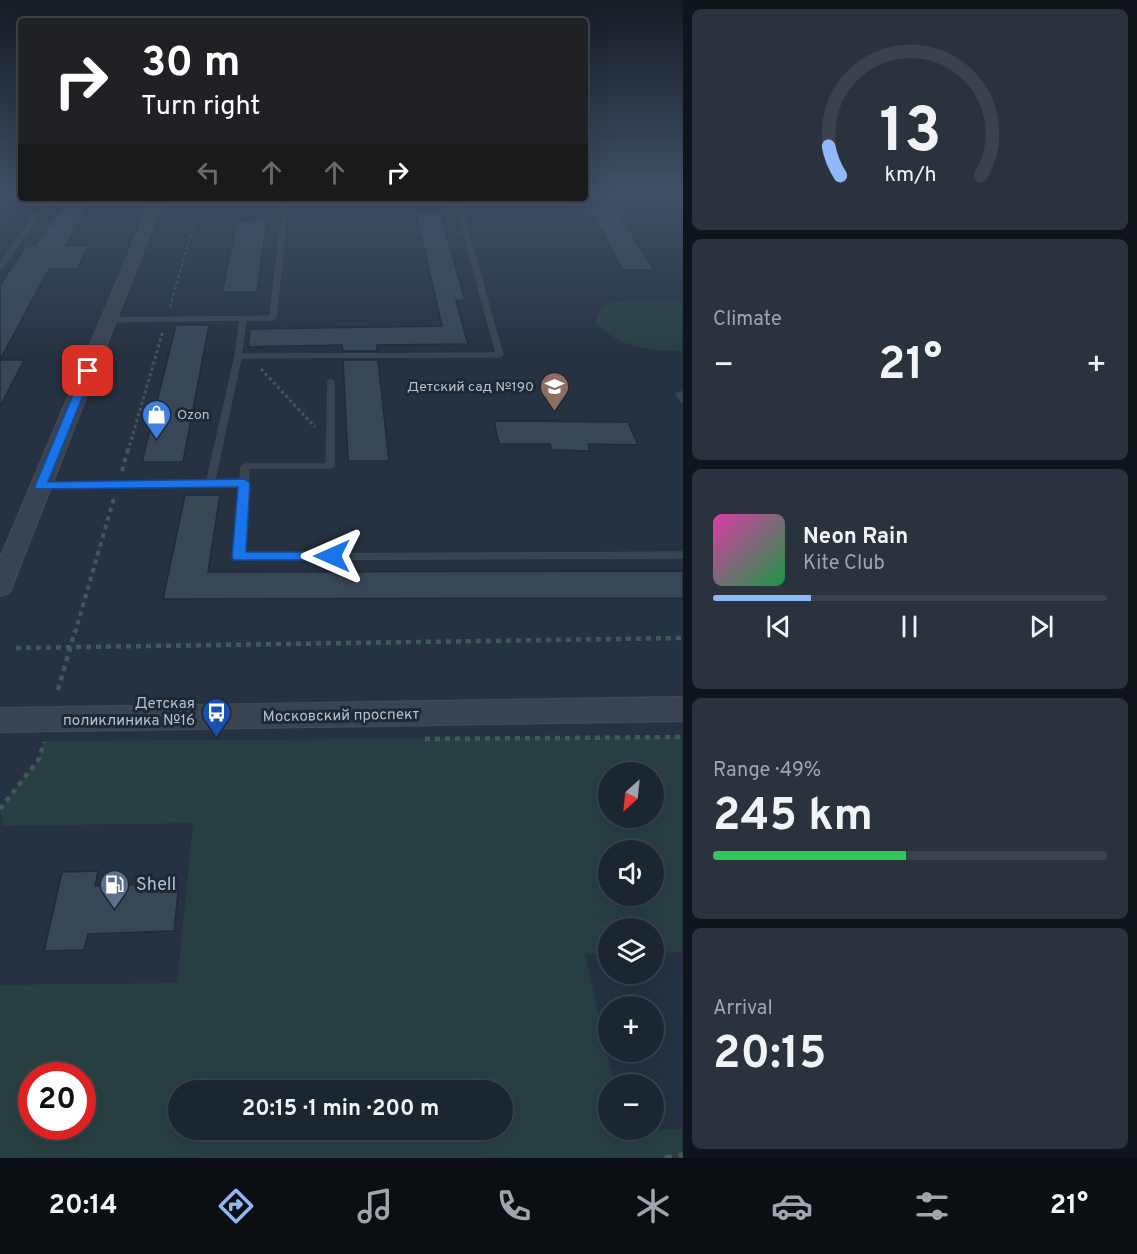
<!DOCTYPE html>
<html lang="en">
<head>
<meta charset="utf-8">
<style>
	body { margin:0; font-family:Overpass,sans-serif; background:#29323d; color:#f1f3f6; height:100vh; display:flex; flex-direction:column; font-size:22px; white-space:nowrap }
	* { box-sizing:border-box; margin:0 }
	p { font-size:20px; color:#a0a5ab }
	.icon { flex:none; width:33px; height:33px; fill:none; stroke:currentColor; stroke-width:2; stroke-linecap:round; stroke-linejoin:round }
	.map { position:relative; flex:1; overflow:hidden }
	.sheet { display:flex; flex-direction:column; gap:9px; padding:9px; background:#0f151b; width:454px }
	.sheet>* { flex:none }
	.guide { position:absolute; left:18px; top:18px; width:570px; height:183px; border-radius:6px; box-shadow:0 6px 24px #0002,0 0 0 2px #3a434d; background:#202124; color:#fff; overflow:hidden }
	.needle { width:39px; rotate:207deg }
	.buttons { position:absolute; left:598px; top:762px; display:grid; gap:12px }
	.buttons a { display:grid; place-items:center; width:66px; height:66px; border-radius:50%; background:#1c2631; box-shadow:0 6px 24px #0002,0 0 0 2px #3a434d; font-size:30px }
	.speed { position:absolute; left:18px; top:1062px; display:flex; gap:12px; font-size:30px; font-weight:700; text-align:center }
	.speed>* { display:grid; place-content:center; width:78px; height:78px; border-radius:50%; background:#1c2631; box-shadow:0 6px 24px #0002,0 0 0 2px #3a434d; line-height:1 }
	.speed .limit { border:9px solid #d22; background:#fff; color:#111 }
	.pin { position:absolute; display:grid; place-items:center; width:51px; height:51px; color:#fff; margin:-26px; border-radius:12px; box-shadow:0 3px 9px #0006 }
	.me { position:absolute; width:66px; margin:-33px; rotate:270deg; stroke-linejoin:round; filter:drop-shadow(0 0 4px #0008) }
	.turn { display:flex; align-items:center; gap:21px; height:126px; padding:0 24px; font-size:27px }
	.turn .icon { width:78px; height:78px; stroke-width:2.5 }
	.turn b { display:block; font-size:42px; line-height:51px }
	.lanes { display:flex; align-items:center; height:57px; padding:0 24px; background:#0003; justify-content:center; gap:30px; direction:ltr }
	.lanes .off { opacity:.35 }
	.big { font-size:45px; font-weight:700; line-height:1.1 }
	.sheet .card { flex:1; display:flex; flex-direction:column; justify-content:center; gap:9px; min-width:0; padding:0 21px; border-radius:9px; background:#29323d }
	.sheet .dial { align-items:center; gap:0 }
	.dial svg { height:156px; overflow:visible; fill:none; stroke:#3a434d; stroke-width:7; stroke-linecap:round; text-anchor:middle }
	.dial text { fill:#f1f3f6; stroke:none }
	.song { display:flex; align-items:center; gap:18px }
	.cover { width:72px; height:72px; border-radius:9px; background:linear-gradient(135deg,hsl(320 70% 55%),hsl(140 70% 35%)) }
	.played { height:6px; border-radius:3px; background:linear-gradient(90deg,#91b8f6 25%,#3a434d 25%) }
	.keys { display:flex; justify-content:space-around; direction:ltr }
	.heat { display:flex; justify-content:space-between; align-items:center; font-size:33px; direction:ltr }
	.charge { height:9px; border-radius:4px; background:linear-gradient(90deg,#34c759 49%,#3a434d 0) }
	.trip { position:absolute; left:168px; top:1080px; width:345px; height:60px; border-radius:30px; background:#1c2631; box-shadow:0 6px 24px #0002,0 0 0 2px #3a434d; font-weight:700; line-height:60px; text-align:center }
	.dock { display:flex; height:96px; justify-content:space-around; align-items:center; background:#0b0f14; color:#a0a5ab }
	.dock .icon { width:42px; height:42px }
	.dock .selected { color:#91b8f6 }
	.dock b { font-size:27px; color:#f1f3f6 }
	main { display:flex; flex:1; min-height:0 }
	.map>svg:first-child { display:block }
	.green { fill:#283f42; fill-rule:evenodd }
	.building { fill:#384656; stroke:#212b38; stroke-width:1.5 }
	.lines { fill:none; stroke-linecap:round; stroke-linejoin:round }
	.service-casing { stroke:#444d5a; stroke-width:1 }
	.tertiary-casing { stroke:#444d5a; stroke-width:2 }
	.path-far4 { stroke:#415859; stroke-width:2; stroke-dasharray:3 3; stroke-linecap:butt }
	.path-far3 { stroke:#415859; stroke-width:3; stroke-dasharray:3 3; stroke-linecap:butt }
	.path-far2 { stroke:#415859; stroke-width:4; stroke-dasharray:4.5 4.5; stroke-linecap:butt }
	.path-far1 { stroke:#415859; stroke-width:4.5; stroke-dasharray:5 5; stroke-linecap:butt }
	.path { stroke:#415859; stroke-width:6; stroke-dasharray:7 7; stroke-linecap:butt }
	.service { fill:#3a4450; fill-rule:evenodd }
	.tertiary { fill:#3a4450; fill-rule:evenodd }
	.route { fill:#1a73e8; stroke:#114b97; stroke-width:1.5 }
	.labels { text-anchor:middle; stroke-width:6; stroke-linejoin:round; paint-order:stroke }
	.far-poi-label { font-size:14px; fill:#b7bfcb; stroke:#1f2936; text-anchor:end }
	.poi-label { font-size:15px; fill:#b7bfcb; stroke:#1f2936; text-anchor:end }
	.street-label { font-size:15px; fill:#b7bfcb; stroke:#1f2936 }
	.near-poi-label { font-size:18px; fill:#b7bfcb; stroke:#1f2936; text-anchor:start }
</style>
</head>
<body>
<main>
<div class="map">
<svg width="683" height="1158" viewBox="0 0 683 1158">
	<rect width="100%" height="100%" fill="#263241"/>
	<g class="green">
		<path d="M682 300V351C650 351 618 348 595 322L602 306 617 301Z"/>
		<path d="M682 737V952L654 953V928H609V953L585 954 614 1084H609V1130L682 1129V1158H0V985L177 983 193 823 2 826 1 807 39 759 44 741ZM609 772H654V818H609ZM609 850H654V896H609ZM32 1076H82V1126H32ZM178 1090H502V1130H178Z"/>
	</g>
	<g class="building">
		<polygon points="67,198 94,198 66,246 89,245 77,269 49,269 0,360 24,360 0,407 0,285 26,246 35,246"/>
		<polygon points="589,208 616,208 654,270 623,270"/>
		<polygon points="415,209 439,209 465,300 456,301 468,344 377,345 377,351 343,351 342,345 248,347 250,329 442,326"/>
		<polygon points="267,220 257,292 222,292 237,221"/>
		<polygon points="176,325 209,325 183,462 142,462"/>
		<polygon points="343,360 378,360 389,461 348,461"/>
		<polygon points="494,421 628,422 638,445 588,444 590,451 552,450 550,444 499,444"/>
		<polygon points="185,495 220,495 208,572 683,571 683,598 163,599"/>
		<polygon points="98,871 95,886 179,883 174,931 88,934 84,950 44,951 62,872"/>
	</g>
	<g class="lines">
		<defs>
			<g id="service">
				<polygon points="47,198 51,198 2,268 0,269 0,263"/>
				<path d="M455 198H459L503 355 500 357 241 358 215 480 240 479 241 466 245 464H326L328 381 331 379 334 381V466L330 468H249L244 554 683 552V558L239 560 235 557 240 485 39 488 38 486 42 483 207 480 235 356 240 320 109 322 106 320 109 318 270 316 283 204H200L157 201H155V199L200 202 455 201ZM455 203 496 353 241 354 246 320H273L276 318 288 204Z"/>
				<polygon points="683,392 683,403 681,402 676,394"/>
			</g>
			<g id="tertiary">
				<polygon points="152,198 164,198 12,587 9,593 0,596 0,558"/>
				<polygon points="683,697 683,721 0,732 0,708"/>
			</g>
		</defs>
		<use href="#service" class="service-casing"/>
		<use href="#tertiary" class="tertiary-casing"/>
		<polyline class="path-far4" points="170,307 197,213"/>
		<g class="path-far3">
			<polyline points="261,369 315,427"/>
			<polyline points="128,451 163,331"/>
		</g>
		<g class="path-far2">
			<polyline points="122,471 128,449"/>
			<polyline points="75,633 114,498"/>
		</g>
		<g class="path-far1">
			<polyline points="16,648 683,638"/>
			<polyline points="58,690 75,631"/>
			<polyline points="425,739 683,737"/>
			<polyline points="0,809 39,759 44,742"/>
		</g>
		<polyline class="path" points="665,1158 683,1155"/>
		<use href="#service" class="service"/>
		<use href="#tertiary" class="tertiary"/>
	</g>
	<linearGradient id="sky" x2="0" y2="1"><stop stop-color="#151c24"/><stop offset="0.54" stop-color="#414f65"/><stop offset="1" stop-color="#414f65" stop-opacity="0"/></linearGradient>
	<rect width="683" height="356" fill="url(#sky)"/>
	<polygon class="route" points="88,368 93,371 48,482 244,479 250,483 246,552 332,552 337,553 339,556 337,560 234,560 232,557 238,487 36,489 35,486 83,371"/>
	<defs>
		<symbol id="school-pin" viewBox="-11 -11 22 30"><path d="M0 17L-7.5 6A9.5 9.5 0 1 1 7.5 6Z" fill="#8d6e63" stroke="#1f2936"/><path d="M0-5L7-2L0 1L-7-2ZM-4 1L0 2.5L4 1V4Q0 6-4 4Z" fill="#fff"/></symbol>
		<symbol id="shop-pin" viewBox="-11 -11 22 30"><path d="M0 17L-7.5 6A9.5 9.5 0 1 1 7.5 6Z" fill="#3f7fe0" stroke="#1f2936"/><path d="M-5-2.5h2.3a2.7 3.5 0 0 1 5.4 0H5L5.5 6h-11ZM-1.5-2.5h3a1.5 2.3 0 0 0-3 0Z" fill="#fff"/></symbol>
		<symbol id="bus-pin" viewBox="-11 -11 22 30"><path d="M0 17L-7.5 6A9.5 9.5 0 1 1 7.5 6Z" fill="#1a4fb4" stroke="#1f2936"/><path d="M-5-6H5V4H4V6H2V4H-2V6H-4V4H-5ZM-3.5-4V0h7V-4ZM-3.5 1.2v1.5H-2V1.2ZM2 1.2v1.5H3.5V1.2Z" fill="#fff"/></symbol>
		<symbol id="fuel-pin" viewBox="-11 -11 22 30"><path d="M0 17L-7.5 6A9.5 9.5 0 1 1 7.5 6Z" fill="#5c6f8a" stroke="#1f2936"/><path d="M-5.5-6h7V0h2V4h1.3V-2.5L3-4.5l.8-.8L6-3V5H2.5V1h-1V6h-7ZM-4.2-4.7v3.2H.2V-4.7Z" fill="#fff"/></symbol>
	</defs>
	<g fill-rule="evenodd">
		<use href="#school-pin" x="538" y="370" width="33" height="45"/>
		<use href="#shop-pin" x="140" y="398" width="33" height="45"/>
		<use href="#bus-pin" x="200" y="696" width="33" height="45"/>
		<use href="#fuel-pin" x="98" y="868" width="33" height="45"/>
	</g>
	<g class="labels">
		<g class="far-poi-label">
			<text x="534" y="391">Детский сад №190</text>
			<text x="177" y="419" text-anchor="start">Ozon</text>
		</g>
		<g class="poi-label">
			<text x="195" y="708">Детская<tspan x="195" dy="17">поликлиника №16</tspan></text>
		</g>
		<g class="street-label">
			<text transform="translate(341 715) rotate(-1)" y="5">Московский проспект</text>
		</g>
		<g class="near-poi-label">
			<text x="136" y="890">Shell</text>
		</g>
	</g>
</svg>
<div class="buttons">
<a><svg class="needle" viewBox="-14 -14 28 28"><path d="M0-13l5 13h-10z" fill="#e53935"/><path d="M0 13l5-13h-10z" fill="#a0a5ab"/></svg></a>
<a><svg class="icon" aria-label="sound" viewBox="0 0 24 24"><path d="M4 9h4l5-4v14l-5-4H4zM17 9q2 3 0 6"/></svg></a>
<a><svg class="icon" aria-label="layers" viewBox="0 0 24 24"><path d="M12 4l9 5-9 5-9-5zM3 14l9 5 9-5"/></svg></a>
<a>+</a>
<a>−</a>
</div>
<div class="speed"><div class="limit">20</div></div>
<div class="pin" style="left:88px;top:371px;background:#d93025"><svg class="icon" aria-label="arrive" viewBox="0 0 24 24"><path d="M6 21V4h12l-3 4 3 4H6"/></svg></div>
<svg class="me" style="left:332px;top:556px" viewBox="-20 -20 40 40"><path d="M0-17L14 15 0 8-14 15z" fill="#1a73e8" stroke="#fff" stroke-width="4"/></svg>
<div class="trip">20:15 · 1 min · 200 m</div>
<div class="guide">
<div class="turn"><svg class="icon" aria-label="right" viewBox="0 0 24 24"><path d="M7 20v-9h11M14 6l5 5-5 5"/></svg><div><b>30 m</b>Turn right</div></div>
<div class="lanes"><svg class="icon off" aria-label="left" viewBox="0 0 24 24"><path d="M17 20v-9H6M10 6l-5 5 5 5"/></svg><svg class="icon off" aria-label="ahead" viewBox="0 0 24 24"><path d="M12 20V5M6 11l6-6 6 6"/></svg><svg class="icon off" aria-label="ahead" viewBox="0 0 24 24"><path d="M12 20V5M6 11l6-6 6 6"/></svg><svg class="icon" aria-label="right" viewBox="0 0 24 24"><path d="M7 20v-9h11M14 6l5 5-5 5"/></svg></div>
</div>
</div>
<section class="sheet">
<div class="card dial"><svg viewBox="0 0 100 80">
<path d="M14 69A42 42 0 1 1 86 69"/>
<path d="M14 69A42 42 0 0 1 8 54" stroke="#91b8f6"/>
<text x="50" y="56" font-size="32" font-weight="700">13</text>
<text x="50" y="72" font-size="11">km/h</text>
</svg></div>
<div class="card"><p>Climate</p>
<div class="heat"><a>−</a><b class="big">21°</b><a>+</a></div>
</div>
<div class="card">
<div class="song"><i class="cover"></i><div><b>Neon Rain</b><p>Kite Club</p></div></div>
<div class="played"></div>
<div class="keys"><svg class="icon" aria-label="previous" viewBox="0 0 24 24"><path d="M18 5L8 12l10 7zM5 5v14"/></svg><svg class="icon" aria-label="pause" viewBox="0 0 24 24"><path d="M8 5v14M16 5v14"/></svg><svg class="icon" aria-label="next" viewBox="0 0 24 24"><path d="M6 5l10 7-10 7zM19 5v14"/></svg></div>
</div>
<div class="card"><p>Range · 49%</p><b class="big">245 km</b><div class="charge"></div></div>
<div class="card"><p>Arrival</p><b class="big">20:15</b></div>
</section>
</main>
<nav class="dock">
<b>20:14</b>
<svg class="icon selected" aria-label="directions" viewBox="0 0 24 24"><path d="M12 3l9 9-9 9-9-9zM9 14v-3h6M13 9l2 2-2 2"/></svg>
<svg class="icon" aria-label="music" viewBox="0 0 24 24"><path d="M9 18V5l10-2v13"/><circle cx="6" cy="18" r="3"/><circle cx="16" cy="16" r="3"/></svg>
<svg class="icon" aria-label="phone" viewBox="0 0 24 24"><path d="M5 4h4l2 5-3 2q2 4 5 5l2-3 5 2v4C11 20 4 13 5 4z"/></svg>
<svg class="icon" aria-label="climate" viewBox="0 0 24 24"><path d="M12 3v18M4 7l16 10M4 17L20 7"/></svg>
<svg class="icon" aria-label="car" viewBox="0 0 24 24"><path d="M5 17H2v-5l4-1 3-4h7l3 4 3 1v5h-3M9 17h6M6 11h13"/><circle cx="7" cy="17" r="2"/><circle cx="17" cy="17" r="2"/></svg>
<svg class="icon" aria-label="filters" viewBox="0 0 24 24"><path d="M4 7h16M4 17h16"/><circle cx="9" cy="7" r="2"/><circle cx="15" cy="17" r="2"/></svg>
<b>21°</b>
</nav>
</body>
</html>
